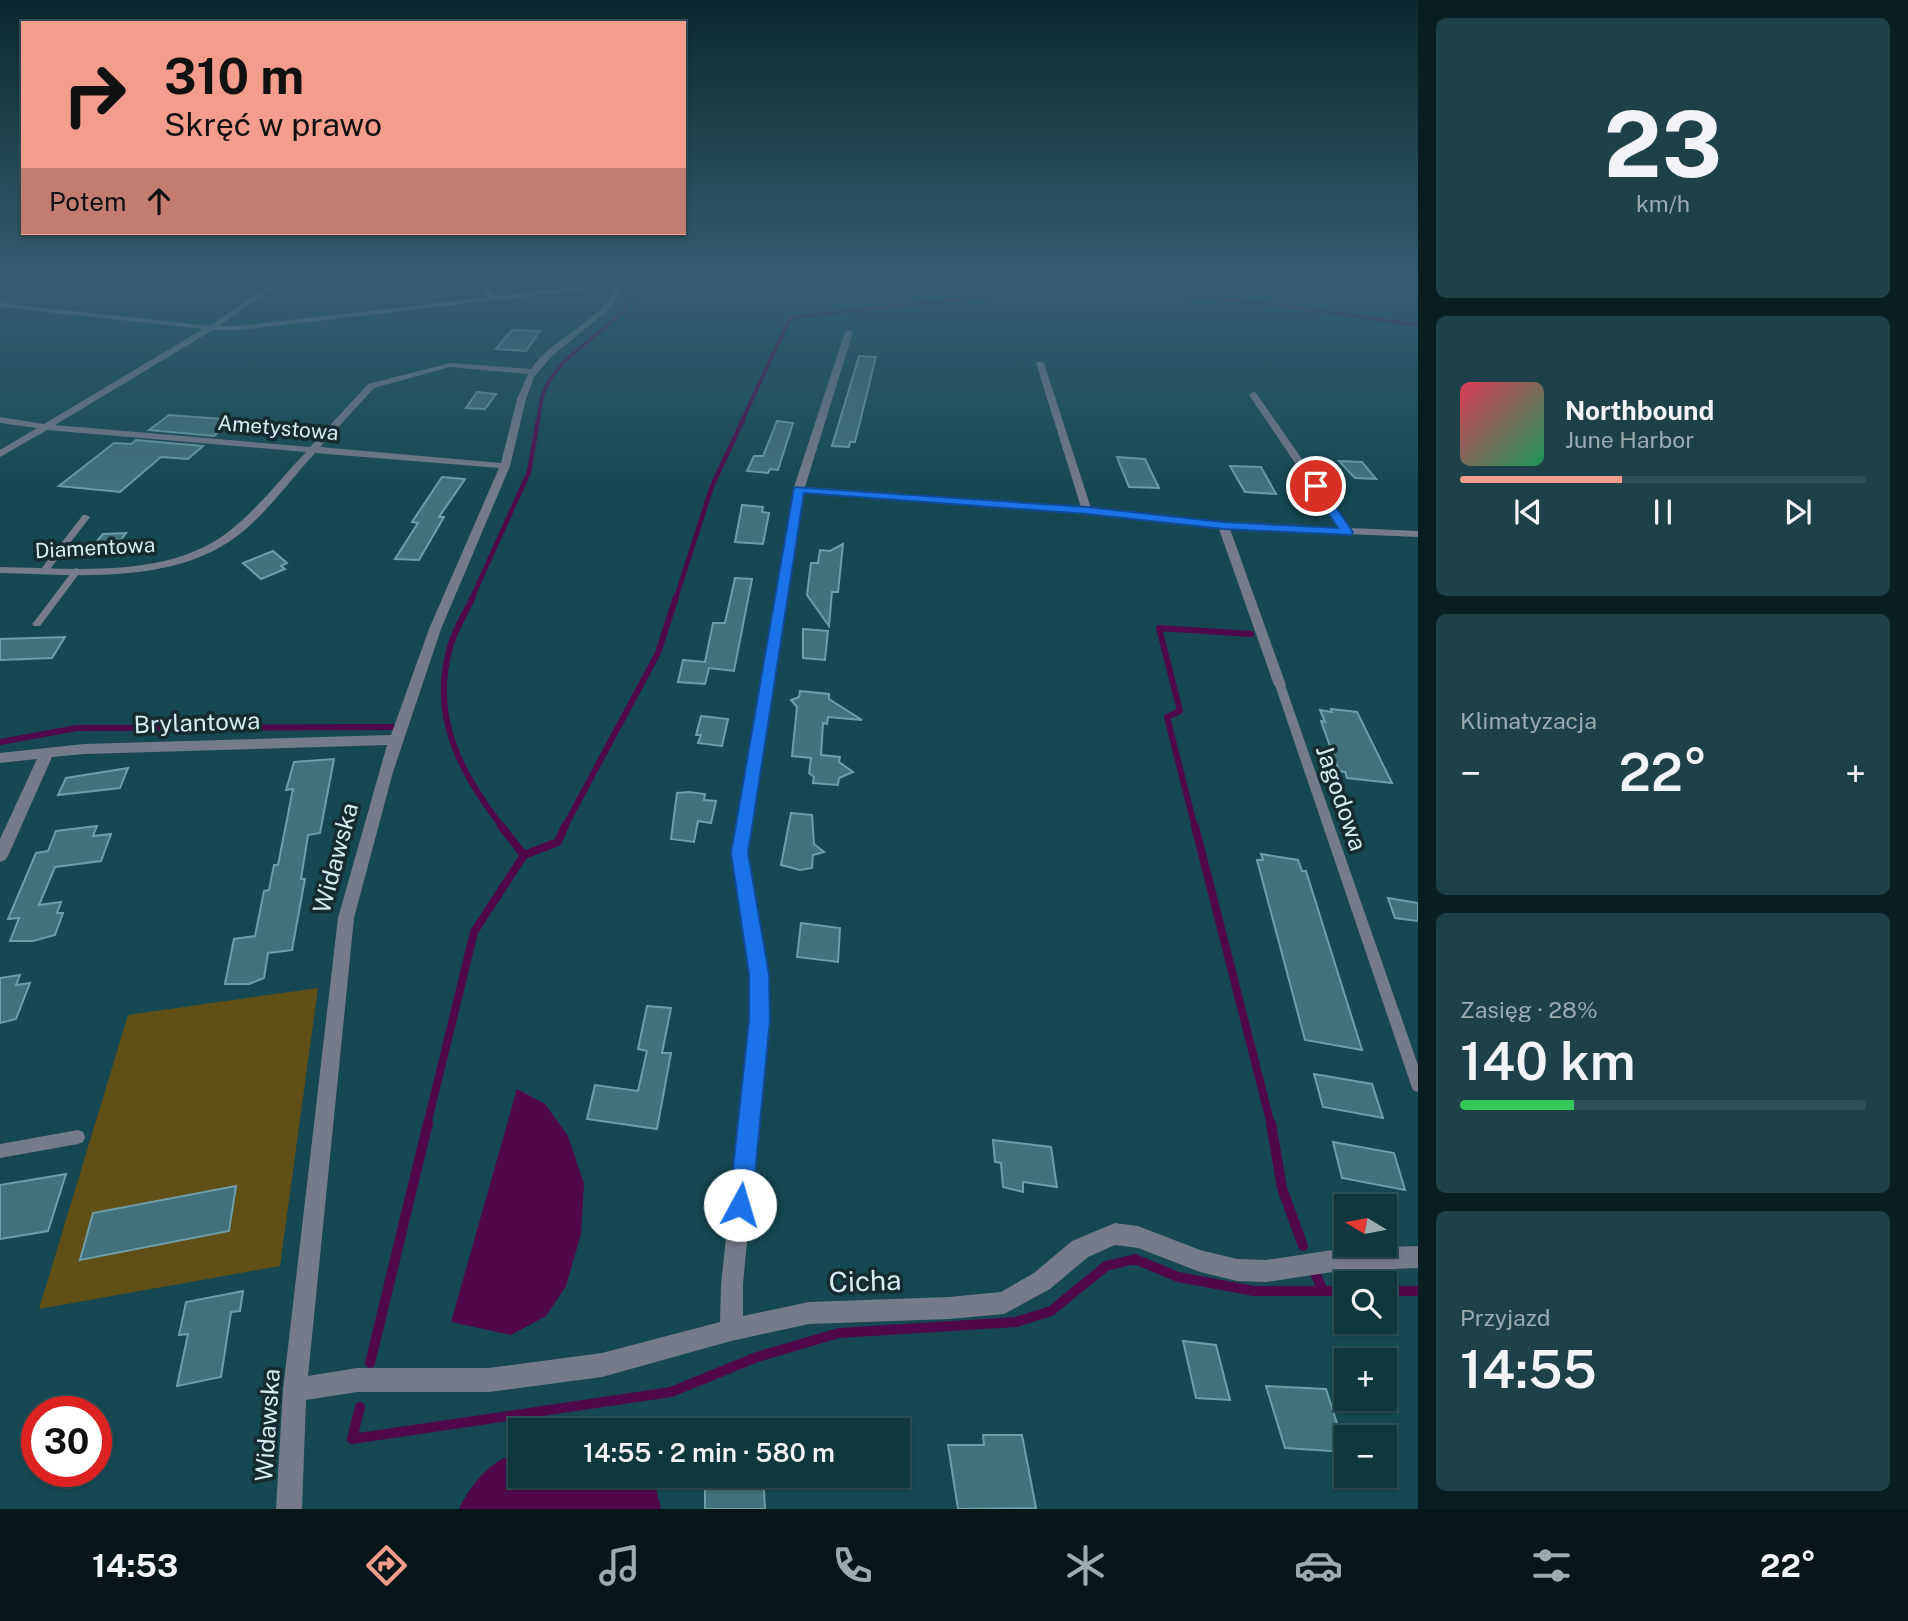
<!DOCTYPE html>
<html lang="pl">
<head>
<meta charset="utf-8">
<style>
	body { margin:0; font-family:"Public Sans",sans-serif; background:#1e4149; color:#f1f3f6; height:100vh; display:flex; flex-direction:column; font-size:26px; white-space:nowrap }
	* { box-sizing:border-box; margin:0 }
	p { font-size:23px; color:#9cabb0 }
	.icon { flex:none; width:38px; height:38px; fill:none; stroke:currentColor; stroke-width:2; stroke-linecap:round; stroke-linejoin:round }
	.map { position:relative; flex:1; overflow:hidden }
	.panel { display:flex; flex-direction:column; gap:18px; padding:18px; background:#091e22; width:490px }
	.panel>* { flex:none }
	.banner { position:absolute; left:21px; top:21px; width:665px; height:214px; border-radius:0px; box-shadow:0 2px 5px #0004,0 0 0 2px #305058; background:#f49d8c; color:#111; overflow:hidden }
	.needle { width:46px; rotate:280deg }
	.fabs { position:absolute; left:1334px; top:1194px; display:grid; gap:14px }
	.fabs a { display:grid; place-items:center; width:63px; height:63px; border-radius:0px; background:#10363e; box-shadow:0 2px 5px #0004,0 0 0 2px #305058; font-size:35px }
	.speed { position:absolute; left:21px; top:1396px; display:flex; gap:14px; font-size:35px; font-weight:700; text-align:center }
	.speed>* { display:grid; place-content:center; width:91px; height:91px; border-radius:50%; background:#10363e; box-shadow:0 2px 5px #0004,0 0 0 2px #305058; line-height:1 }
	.speed .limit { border:10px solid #d22; background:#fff; color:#111 }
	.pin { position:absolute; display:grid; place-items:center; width:60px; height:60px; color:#fff; margin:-30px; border:4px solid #fff; border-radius:50%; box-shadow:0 2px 7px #0007 }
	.me { position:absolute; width:77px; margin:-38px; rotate:6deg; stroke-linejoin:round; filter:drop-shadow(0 0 5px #0008) }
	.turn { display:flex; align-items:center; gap:24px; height:147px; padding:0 28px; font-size:32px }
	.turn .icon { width:91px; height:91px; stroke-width:2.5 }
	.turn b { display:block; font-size:49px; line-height:60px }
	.then { display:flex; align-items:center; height:66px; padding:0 28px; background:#0003; gap:14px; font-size:26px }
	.big { font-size:52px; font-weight:600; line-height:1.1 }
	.panel .card { flex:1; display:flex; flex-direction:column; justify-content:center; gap:10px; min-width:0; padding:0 24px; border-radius:10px; background:#1e4149 }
	.panel .dial { align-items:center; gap:0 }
	.dial b { font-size:91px; line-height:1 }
	.song { display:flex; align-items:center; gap:21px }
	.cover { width:84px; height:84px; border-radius:10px; background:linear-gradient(135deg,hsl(350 70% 55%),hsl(150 70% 35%)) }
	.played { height:7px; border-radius:4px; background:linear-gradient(90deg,#f49d8c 40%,#305058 40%) }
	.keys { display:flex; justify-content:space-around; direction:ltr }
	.heat { display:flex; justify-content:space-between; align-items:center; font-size:38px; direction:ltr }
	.charge { height:10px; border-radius:5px; background:linear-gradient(90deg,#34c759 28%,#305058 0) }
	.trip { position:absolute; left:508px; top:1418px; width:402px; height:70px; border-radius:0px; background:#10363e; box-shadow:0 2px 5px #0004,0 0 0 2px #305058; font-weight:600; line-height:70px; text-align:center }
	.tab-bar { display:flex; height:112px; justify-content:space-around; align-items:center; background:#061619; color:#9cabb0 }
	.tab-bar .icon { width:49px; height:49px }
	.tab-bar .current { color:#f49d8c }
	.tab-bar b { font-size:32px; color:#f1f3f6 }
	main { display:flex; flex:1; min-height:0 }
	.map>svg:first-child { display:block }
	.green { fill:#604f17 }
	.water { fill:#50084a }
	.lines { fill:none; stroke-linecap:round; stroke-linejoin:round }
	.stream-far4 { stroke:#50084a; stroke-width:3.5 }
	.stream-far3 { stroke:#50084a; stroke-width:4.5 }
	.stream-far2 { stroke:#50084a; stroke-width:6 }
	.stream-far1 { stroke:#50084a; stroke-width:8 }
	.stream { stroke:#50084a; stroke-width:10 }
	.building { fill:#41727c; stroke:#6d9ea9; stroke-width:2 }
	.lane { fill:#767b8b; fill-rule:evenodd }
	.street { fill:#767b8b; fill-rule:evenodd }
	.route { fill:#1a73e8; stroke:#114b97; stroke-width:2 }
	.labels { text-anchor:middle; stroke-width:7; stroke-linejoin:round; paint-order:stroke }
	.far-street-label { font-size:21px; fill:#d4edf3; stroke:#162b2f }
	.street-label { font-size:24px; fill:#d4edf3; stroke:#162b2f }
	.near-street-label { font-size:28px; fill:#d4edf3; stroke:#162b2f }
</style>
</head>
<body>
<main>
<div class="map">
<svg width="1418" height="1509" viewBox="0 0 1418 1509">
	<rect width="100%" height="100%" fill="#154852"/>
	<polygon class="green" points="318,988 280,1266 39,1309 128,1015"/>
	<g class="water">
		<polygon points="517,1089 545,1104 568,1136 584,1184 581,1234 566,1286 546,1316 511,1335 451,1322"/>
		<path d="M520 1452V1475H648L655 1485 661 1509H459C471 1484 491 1459 520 1452Z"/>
	</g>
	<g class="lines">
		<g class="stream-far4">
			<path d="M538 421C540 413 540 402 543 394 559 348 625 328 640 284"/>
			<polyline points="742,421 789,320 795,317 1079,286 1264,303 1418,325"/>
		</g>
		<g class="stream-far3">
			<polyline points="472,598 529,472 538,420"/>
			<polyline points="676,598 712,486 743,420"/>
		</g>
		<g class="stream-far2">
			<path d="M473 597C465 614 453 632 449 651 431 720 462 775 503 828"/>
			<polyline points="0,742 77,728 392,727"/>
			<polyline points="564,828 658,653 676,597"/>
			<polyline points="1195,828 1167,717 1180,711 1159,628 1251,634"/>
		</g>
		<g class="stream-far1">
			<polyline points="1195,826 1271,1125"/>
			<polyline points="524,855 558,842 565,826"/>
			<polyline points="427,1125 474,932 524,855 501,826"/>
		</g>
		<g class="stream">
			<polyline points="1271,1123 1282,1188 1303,1246"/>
			<polyline points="1315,1273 1323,1291"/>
			<polyline points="1384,1291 1418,1291"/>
			<polyline points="370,1363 428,1123"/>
			<polyline points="360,1407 352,1439 671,1392 757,1357 839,1333 1016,1322 1051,1311 1106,1266 1135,1259 1178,1277 1254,1291 1346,1291"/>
		</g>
	</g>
	<g class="building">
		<polygon points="512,330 540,331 526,351 496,349"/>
		<polygon points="859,356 876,357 855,442 850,442 849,447 832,446"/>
		<polygon points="477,392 496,394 485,409 466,408"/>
		<polygon points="169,415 223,419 231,421 214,436 149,430"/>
		<polygon points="777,421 793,423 778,470 770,469 768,473 747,471 754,456 763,456"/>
		<polygon points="136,440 203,446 188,459 161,457 120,492 59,486 114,443 131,444"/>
		<polygon points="1117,457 1145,459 1159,488 1129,487"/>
		<polygon points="1339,461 1362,462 1376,479 1355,478"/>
		<polygon points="1230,466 1261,467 1276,494 1245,492"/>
		<polygon points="442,477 465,479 439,517 444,517 419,560 395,559 418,523 412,522"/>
		<polygon points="742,505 763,507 762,512 769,513 763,544 735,542"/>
		<polygon points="126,533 114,549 90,549 103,534"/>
		<polygon points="843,544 838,592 832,592 829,626 807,595 811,563 818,563 820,550 830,551"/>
		<polygon points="273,551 287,563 281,566 285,569 261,579 243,563"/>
		<polygon points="735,578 752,579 734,671 709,668 705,684 678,682 683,660 705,662 713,623 725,623"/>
		<polygon points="803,629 828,631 825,660 803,658"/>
		<polygon points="65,637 52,658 0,660 0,639"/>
		<polygon points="800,691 829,694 829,699 862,720 828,717 827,724 823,723 821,755 840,757 839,762 853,772 839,778 838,785 813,783 814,777 809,773 811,758 792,756 797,707 791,700 799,697"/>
		<polygon points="1331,709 1357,712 1392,783 1347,778 1345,772 1339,771 1321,721 1325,722 1320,710 1332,712"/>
		<polygon points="701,716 728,719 722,746 698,743 701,735 696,735"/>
		<polygon points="334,759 320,833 308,835 301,879 305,879 292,950 268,953 264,978 249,984 225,984 234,939 255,936 264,891 269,890 274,865 278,865 293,789 286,790 294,762"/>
		<polygon points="128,768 120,788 58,795 66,778"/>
		<polygon points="689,792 705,794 704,800 716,801 711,823 698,821 694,842 671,839 677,793"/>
		<polygon points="791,813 812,815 814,844 824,852 813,855 812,868 800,870 781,865"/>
		<polygon points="97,826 93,836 111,834 101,861 55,867 39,905 61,902 57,913 63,913 55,935 33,941 10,941 19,918 8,919 36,853 48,851 56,831"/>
		<polygon points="1261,854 1298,860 1302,871 1306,871 1362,1050 1305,1040 1257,860 1263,860"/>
		<polygon points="1388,898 1418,903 1418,921 1395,918"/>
		<polygon points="801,923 840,928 838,962 797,957"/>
		<polygon points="20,975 16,985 30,983 16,1019 0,1023 0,978"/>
		<polygon points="647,1006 671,1008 662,1053 671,1053 657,1129 587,1119 595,1085 638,1091 647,1051 638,1049"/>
		<polygon points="1314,1074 1372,1084 1383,1118 1323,1107"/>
		<polygon points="993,1140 1051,1147 1057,1187 1023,1182 1023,1192 1003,1187 1001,1163 995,1162"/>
		<polygon points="1333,1142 1394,1153 1405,1190 1342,1178"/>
		<polygon points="66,1174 48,1231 0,1239 0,1185"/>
		<polygon points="236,1186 229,1231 80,1260 93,1213"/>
		<polygon points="243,1291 240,1311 231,1312 221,1377 177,1386 188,1334 179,1335 186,1302"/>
		<polygon points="1183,1341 1216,1345 1230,1400 1196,1398"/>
		<polygon points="1266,1386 1326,1389 1346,1452 1285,1448"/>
		<polygon points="983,1435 1022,1435 1036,1508 958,1509 948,1445 984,1445"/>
		<polygon points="705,1475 743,1475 743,1488 764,1489 765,1509 705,1509"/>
	</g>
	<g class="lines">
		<g class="lane">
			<polygon points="83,515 86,515 90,517 47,573 41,573 41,569"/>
			<polygon points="77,568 81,571 40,626 34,626 32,624 34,622 74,569"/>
			<polygon points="1280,682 1285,685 1418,1065 1418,1092 1413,1090 1411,1085 1275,685"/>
			<polygon points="78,1130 83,1132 85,1137 83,1142 78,1144 0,1158 0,1144"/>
		</g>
		<path class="street" d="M271 284H278L219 326H238L489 297 476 284H483L496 296 602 284H624L618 297 607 311 552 356 534 377 526 399 510 466 441 629 393 772 354 918 308 1376 357 1368H489L602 1353 720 1322 721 1284 750 1020V974L731 853 793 490 845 332 849 330 853 332 805 487 1081 507 1036 363 1040 361 1044 363 1091 508 1223 523 1339 528 1249 395 1253 392 1256 393 1350 528 1418 531V537L1230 529 1286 685 1280 689 1274 685 1219 529 1087 514 803 493 747 853 768 974V1020L743 1284V1316L809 1302 949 1297 1001 1292 1034 1273 1072 1241 1115 1223 1138 1226 1200 1250 1237 1259 1266 1260 1339 1249 1418 1246V1268L1339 1271 1266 1282 1237 1281 1200 1272 1138 1248 1115 1245 1088 1257 1050 1289 1004 1314 949 1319 809 1324 731 1341 602 1377 489 1392H357L306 1400 302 1509H276L283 1390 338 918 387 745 84 754 52 757 8 856 5 860 0 862V839L37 759 0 763V753L84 744 391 735 429 629 499 468 315 453C293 477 272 506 247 528 182 586 81 575 0 573V567C78 568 178 581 240 522 264 501 284 475 306 452L47 430 0 457V450L37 428 0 423V417L44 424 203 329 0 307V303L210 326ZM617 286C599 324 554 336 531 369L450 363 368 384 310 447 55 425 213 330H238ZM450 367 528 374 517 399 501 463 320 447 374 388Z"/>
	</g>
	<linearGradient id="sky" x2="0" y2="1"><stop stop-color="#0c282d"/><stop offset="0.57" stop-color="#355e71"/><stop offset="1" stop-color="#355e71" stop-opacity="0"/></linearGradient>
	<rect width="1418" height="495" fill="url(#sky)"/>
	<polygon class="route" points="1316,483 1320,484 1353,532 1351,535 1223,529 1087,514 804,493 748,853 769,974 770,1020 752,1205 749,1213 740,1217 732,1213 729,1205 749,1020 749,974 731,853 794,487 1087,507 1223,522 1338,528 1310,486"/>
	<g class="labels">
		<g class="far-street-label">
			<text transform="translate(278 428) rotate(5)" y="7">Ametystowa</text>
			<text transform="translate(95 548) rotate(-3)" y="7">Diamentowa</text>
		</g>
		<g class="street-label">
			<text transform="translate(197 723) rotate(-2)" y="8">Brylantowa</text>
			<text transform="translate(1341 798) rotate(71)" y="8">Jagodowa</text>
			<text transform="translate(336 858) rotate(-75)" y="8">Widawska</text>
			<text transform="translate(268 1425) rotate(-86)" y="8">Widawska</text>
		</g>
		<g class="near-street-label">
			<text transform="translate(865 1281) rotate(-2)" y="10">Cicha</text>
		</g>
	</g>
</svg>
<div class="fabs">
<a><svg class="needle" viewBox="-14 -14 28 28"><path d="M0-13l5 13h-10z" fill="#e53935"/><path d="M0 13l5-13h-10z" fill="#9cabb0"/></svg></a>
<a><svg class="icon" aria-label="search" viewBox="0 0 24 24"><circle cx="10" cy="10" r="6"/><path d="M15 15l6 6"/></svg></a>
<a>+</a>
<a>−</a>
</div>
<div class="speed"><div class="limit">30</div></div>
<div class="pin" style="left:1316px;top:486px;background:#d93025"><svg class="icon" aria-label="arrive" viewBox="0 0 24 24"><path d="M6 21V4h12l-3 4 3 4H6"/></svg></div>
<svg class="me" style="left:740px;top:1205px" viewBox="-20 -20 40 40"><circle r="19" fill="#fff"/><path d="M0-13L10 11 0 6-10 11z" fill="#1a73e8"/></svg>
<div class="trip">14:55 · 2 min · 580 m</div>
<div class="banner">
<div class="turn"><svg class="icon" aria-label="right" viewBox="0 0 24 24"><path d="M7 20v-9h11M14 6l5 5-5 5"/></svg><div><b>310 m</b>Skręć w prawo</div></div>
<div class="then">Potem<svg class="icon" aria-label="ahead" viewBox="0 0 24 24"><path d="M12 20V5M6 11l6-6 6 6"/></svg></div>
</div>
</div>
<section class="panel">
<div class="card dial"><b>23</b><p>km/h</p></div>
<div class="card">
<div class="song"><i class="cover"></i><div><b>Northbound</b><p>June Harbor</p></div></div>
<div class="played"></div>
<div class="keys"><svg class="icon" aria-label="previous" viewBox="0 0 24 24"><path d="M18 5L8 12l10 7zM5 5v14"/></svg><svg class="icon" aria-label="pause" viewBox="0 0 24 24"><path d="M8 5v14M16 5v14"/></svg><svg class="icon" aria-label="next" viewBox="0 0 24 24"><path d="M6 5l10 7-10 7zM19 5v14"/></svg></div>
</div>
<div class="card"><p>Klimatyzacja</p>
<div class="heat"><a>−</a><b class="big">22°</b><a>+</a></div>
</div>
<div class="card"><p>Zasięg · 28%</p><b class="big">140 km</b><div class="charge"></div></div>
<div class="card"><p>Przyjazd</p><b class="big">14:55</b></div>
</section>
</main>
<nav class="tab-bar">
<b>14:53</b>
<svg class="icon current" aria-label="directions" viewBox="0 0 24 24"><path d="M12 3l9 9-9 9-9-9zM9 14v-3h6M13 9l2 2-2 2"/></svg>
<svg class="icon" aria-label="music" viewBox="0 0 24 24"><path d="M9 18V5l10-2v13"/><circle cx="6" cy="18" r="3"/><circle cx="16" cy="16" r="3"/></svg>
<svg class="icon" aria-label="phone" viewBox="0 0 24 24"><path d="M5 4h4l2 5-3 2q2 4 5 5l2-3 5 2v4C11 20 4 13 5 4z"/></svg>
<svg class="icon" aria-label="climate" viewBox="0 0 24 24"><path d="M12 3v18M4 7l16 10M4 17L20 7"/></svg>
<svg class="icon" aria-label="car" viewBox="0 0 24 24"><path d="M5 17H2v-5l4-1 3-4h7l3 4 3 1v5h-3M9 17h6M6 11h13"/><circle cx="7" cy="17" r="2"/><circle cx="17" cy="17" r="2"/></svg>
<svg class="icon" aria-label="filters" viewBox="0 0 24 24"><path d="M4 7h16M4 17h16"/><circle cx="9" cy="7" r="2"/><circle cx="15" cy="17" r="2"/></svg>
<b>22°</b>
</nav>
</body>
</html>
